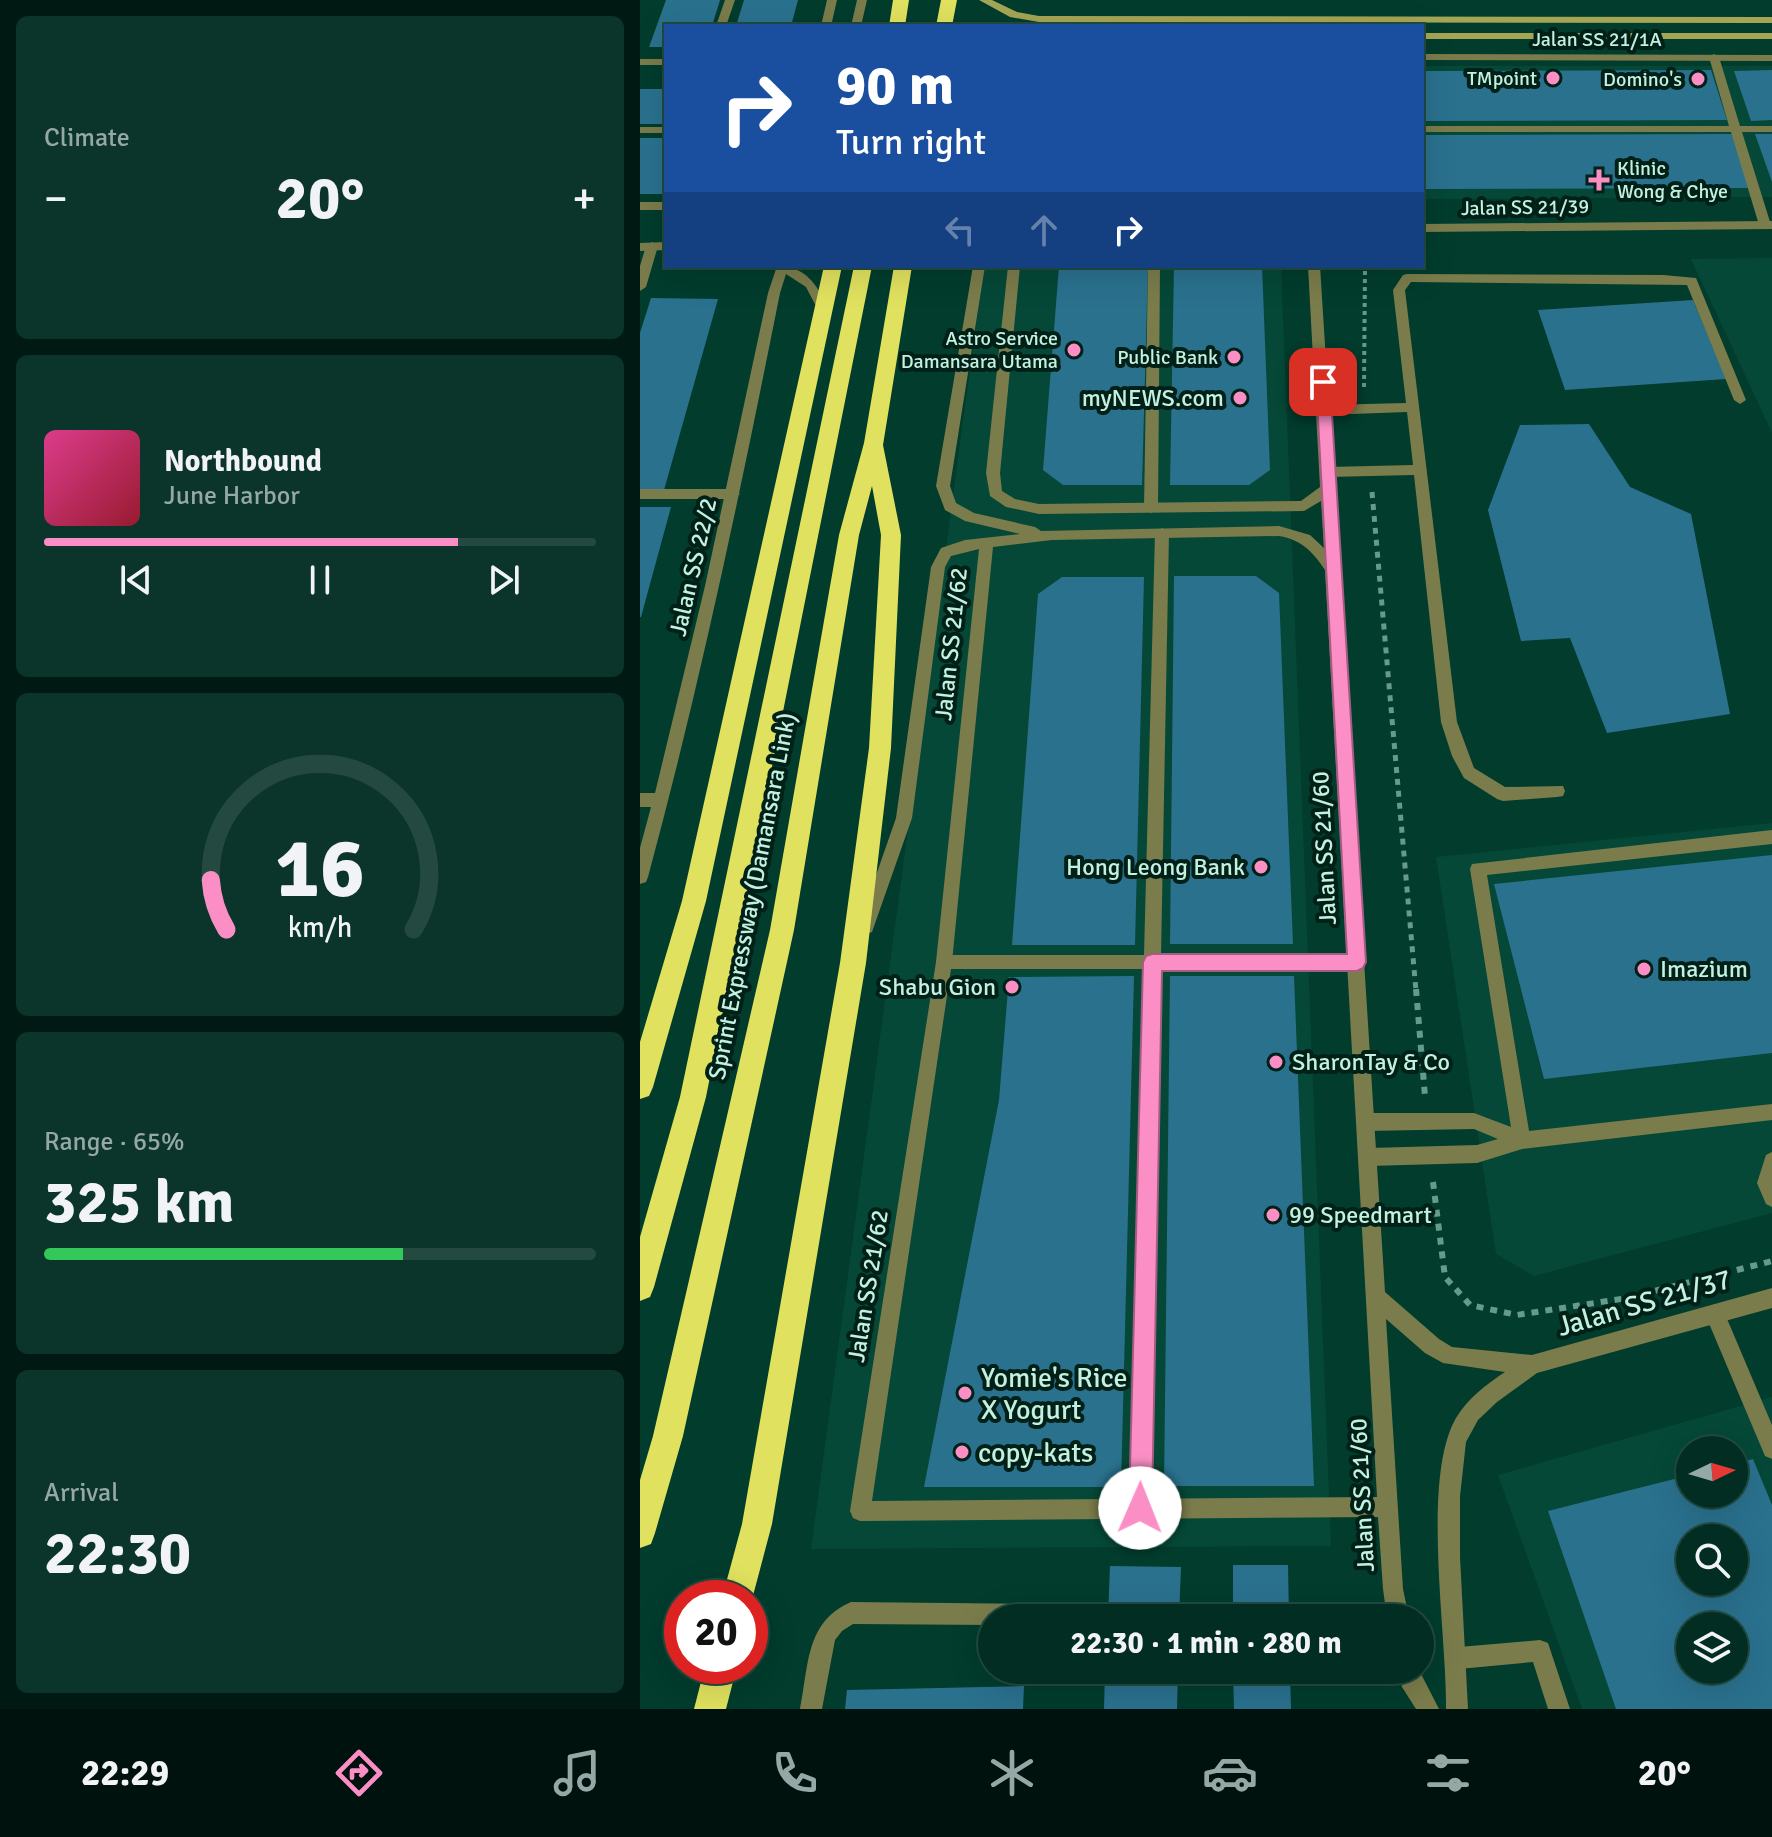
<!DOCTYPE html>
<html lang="en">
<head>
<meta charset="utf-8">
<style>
	body { margin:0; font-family:Signika,sans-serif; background:#0b352a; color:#f1f3f6; height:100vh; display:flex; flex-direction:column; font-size:30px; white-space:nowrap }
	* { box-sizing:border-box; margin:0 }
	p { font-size:26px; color:#96a8a5 }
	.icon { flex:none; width:44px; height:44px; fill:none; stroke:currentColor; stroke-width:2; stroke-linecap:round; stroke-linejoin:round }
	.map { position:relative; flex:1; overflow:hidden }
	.side { display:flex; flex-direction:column; gap:16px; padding:16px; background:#011913; width:640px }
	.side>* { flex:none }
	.top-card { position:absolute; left:24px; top:24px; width:760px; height:244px; border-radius:0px; box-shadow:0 8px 32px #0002,0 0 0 2px #234940; background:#1a4fa0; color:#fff; overflow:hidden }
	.needle { width:52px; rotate:85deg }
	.controls { position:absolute; left:1036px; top:1436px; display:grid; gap:16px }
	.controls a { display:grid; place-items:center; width:72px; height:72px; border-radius:50%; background:#012d22; box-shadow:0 8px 32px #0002,0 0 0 2px #234940; font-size:40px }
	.speed { position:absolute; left:24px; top:1580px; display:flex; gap:16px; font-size:40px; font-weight:700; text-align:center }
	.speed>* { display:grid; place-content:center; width:104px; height:104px; border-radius:50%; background:#012d22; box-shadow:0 8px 32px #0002,0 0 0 2px #234940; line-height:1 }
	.speed .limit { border:12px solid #d22; background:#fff; color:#111 }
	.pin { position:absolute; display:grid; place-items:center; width:68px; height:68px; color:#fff; margin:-34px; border-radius:16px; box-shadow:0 4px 12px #0006 }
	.me { position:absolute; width:88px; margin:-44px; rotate:1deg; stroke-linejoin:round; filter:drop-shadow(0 0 6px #0008) }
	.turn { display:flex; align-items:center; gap:28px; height:168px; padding:0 40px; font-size:36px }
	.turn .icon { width:104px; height:104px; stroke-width:2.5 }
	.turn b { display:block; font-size:56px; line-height:68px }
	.lanes { display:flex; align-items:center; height:76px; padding:0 40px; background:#0003; justify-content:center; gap:40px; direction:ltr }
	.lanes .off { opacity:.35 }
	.big { font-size:60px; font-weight:700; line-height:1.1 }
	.side .widget { flex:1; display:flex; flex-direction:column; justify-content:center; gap:12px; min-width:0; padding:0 28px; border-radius:12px; background:#0b352a }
	.side .dial { align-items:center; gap:0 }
	.dial svg { height:208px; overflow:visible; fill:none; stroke:#234940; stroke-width:7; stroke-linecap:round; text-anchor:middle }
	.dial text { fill:#f1f3f6; stroke:none }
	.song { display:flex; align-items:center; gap:24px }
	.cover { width:96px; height:96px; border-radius:12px; background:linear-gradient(135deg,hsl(330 70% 55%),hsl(350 70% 35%)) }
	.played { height:8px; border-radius:4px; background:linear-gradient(90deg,#fb8fc5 75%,#234940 75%) }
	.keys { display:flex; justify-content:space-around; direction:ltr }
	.heat { display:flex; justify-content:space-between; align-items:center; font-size:44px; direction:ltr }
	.charge { height:12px; border-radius:6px; background:linear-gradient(90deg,#34c759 65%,#234940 0) }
	.trip { position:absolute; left:338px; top:1604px; width:456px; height:80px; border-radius:40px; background:#012d22; box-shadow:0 8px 32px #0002,0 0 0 2px #234940; font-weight:700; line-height:80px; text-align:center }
	.menu { display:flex; height:128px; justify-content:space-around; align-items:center; background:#00120e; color:#96a8a5 }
	.menu .icon { width:56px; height:56px }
	.menu .on { color:#fb8fc5 }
	.menu b { font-size:36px; color:#f1f3f6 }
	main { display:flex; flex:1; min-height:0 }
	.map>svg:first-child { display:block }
	.built { fill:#054837; fill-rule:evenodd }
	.building { fill:#2a718e; fill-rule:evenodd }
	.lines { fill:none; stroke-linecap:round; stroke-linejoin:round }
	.path-far2 { stroke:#669a8a; stroke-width:4; stroke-dasharray:4 4; stroke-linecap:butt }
	.path-far1 { stroke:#669a8a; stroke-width:5; stroke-dasharray:6 6; stroke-linecap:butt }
	.path { stroke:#669a8a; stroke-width:6; stroke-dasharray:7 7; stroke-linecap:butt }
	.lane { fill:#7b7c4b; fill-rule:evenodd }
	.street { fill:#7b7c4b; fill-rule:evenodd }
	.secondary { fill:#a4a555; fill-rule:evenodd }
	.highway { fill:#e0e15e; fill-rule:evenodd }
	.route { fill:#fb8fc5; stroke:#a35d80; stroke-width:2 }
	.poi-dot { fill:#fb8fc5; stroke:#012017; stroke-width:3 }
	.labels { text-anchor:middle; stroke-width:8; stroke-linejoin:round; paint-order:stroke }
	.far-street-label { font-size:20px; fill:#c3f0df; stroke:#012017 }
	.far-poi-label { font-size:20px; fill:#c3f0df; stroke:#012017; text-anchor:end }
	.poi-label { font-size:24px; fill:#c3f0df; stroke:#012017; text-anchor:end }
	.street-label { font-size:24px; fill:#c3f0df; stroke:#012017 }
	.near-street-label { font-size:28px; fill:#c3f0df; stroke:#012017 }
	.near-poi-label { font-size:28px; fill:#c3f0df; stroke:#012017; text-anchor:start }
</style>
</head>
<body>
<main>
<section class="side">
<div class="widget"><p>Climate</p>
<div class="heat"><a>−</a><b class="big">20°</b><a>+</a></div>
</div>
<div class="widget">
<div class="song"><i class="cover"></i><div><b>Northbound</b><p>June Harbor</p></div></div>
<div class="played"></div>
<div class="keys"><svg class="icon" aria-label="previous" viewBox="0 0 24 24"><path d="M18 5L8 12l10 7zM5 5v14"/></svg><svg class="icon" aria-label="pause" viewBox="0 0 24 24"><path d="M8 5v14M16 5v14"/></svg><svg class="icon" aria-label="next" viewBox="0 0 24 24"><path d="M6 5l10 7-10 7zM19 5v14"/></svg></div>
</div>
<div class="widget dial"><svg viewBox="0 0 100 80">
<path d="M14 69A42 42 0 1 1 86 69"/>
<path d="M14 69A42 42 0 0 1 8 50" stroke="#fb8fc5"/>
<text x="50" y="56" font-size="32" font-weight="700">16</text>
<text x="50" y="72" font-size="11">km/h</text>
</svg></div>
<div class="widget"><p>Range · 65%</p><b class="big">325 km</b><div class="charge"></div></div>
<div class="widget"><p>Arrival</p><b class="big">22:30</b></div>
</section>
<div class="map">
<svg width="1132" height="1709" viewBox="0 0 1132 1709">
	<rect width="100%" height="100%" fill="#013c2d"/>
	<g class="built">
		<polygon points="782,66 1132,66 1132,197 782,199"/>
		<polygon points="1132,258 1132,433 1051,259"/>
		<polygon points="344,266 641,266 691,1546 171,1549"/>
		<polygon points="1132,823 1132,1213 894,1276 856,1254 796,857"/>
		<path d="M1132 1397V1709H942L858 1475ZM1050 1450H1094V1494H1050ZM1050 1538H1094V1582H1050ZM1050 1626H1094V1670H1050Z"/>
	</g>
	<g class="building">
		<polygon points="26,0 80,0 72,26 26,26 26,47 9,47"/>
		<polygon points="104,0 158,0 151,26 96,26"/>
		<polygon points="1071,70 1087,120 782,121 782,71"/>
		<polygon points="1132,70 1132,120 1111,121 1094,71"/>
		<rect x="0" y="89" width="26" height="35"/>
		<polygon points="1092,134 1110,188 782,189 782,135"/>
		<polygon points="1115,134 1132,134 1132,182"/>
		<rect x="0" y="138" width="26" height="56"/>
		<polygon points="419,266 508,266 502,485 423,485 403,470"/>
		<polygon points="534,266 622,266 630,470 609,485 530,485"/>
		<polygon points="11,298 78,299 24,490 0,490 0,333"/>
		<polygon points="1053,300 1086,379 925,390 898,310"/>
		<polygon points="949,424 990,487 1051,514 1090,714 967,733 930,638 881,641 848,510 880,425"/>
		<polygon points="0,507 31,507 1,617 0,617"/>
		<polygon points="534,576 616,576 639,593 653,944 530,944"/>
		<polygon points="422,577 504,577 495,945 372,945 398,594"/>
		<polygon points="1132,855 1132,1053 904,1079 854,884"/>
		<polygon points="494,976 481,1487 284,1487 359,1100 369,977"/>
		<polygon points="530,976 654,976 674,1486 524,1486"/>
		<path d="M1113 1459 1132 1505V1709H976L908 1511 1050 1475V1494H1094V1464ZM1050 1538H1094V1582H1050ZM1050 1626H1094V1670H1050Z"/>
		<polygon points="593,1565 648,1565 649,1618 593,1618"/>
		<polygon points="470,1566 541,1567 539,1618 468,1618"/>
		<polygon points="465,1670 538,1670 537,1709 464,1709"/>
		<polygon points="593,1670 650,1670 651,1709 594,1709"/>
		<polygon points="384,1686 383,1709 205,1709 207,1690"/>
	</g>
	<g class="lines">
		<polyline class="path-far2" points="724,387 725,266"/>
		<polyline class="path-far1" points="732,492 776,991"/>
		<g class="path">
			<polyline points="776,989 785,1096"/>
			<polyline points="793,1182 805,1277 830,1305 877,1315 987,1298 1132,1261"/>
		</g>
		<g class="lane">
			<polygon points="85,0 95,0 86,26 76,26"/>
			<polygon points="1074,54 1079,57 1100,126 1132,126 1132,132 1102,132 1131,225 1129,228 1125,229 1119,225 1091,132 782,132 782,126 1089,126 1069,57"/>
			<rect x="0" y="127" width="26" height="6"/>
			<polygon points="12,242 18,246 6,287 0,291 0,266 6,246"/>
			<polygon points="508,266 520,266 518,508 511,513 504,508"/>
			<polygon points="767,274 1023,275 1056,278 1106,400 1100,404 1094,400 1047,285 771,282 765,290 817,722 834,768 865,787 923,786 925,791 923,796 917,797 863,801 857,799 824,778 812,756 801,722 774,475 688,477 681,472 688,467 773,465 767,412 684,415 678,410 684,405 766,403 753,290 763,275"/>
			<polygon points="0,489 93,489 100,494 93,499 0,499"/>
			<polygon points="522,528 529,533 521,955 717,955 723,957 725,962 723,967 717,969 521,969 510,1508 507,1515 500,1518 493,1515 490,1508 504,969 304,969 298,967 296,962 298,957 304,955 504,955 515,533"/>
			<polygon points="1132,830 1132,844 847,875 889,1131 1132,1104 1132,1120 882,1149 837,1163 729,1166 723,1163 720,1157 723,1151 729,1148 837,1145 858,1139 834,1129 726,1131 720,1128 717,1122 720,1116 726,1113 834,1113 871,1127 830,869 832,864"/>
			<polygon points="1132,1152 1132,1207 1126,1204 1117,1183 1126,1155"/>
			<polygon points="1075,1304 1082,1307 1132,1425 1132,1459 1125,1456 1065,1314 1068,1307"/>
			<path d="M211 1602 390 1604 397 1608 401 1615 399 1618H352V1625L213 1624 202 1631 195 1640 182 1709H160C169 1666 165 1622 211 1602Z"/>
			<polygon points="900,1640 908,1643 930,1709 908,1709 893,1662 819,1669 811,1666 808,1658 811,1650 819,1647"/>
		</g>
		<g class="street">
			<polygon points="187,0 197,0 191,26 181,26"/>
			<polygon points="217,0 227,0 221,26 211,26"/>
			<polygon points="782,54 1132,55 1132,61 782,60"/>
			<rect x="0" y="59" width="26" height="6"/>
			<rect x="0" y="202" width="26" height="8"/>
			<polygon points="1132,221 1132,229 782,232 782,224"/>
			<polygon points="26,242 26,250 0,251 0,243"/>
			<path d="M137 266C166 266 176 284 188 307L182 311 178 310 166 287 146 274 140 293C101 489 60 685 8 877L6 882 0 884V848L11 807H0V793H15L65 586 128 293Z"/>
			<path d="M333 266H345L310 486 316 503 334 513 395 527 401 531 639 526 670 535 684 548 681 501 664 511 399 514 366 507 350 496 346 473 368 266H380L360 473 362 491 375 499 399 504 661 501 680 487 668 266H680L745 1292 799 1339 812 1347 892 1355 1132 1288V1308L897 1373 857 1402 838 1420 826 1442 820 1496V1557L828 1709H806C807 1635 781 1478 816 1418 828 1398 847 1384 865 1372L803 1363 785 1353 746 1319 763 1589 769 1618H747L743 1589 738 1517 220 1521 213 1518 210 1511 296 962 339 549 311 556 305 567 272 818 232 932 226 934 220 932 218 927 256 818 291 567 301 548 325 540 380 534 325 521 305 510 296 486ZM639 536C662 540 673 552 685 570L737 1497 232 1501 312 962 353 547 412 540Z"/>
			<polygon points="757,1670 779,1670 799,1709 776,1709 762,1687"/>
		</g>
		<g class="secondary">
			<polygon points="339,0 352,0 377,12 399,16 1132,17 1132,23 399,22 370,17"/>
			<rect x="782" y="33" width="350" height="6"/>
		</g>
		<g class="highway">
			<polygon points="253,0 269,0 265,26 249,26"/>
			<polygon points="301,0 317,0 312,26 296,26"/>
			<polygon points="184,266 202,266 66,901 13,1087 9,1096 0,1099 0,1042 42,901"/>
			<polygon points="214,266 232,266 66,1097 14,1287 10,1297 0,1301 0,1237 40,1097"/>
			<polygon points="254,266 272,266 243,445 261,535 251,748 226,963 132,1524 110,1607 110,1598 82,1598 102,1524 200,963 229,748 241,535 232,486 219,535 154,930 43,1436 15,1533 11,1544 0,1548 0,1480 13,1436 130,930 199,535 224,443"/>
			<polygon points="65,1666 97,1666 86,1709 54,1709"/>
		</g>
	</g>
	<polygon class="route" points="683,377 690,382 726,962 723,968 717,971 522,971 512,1508 508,1517 500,1520 492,1517 489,1508 503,962 506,956 512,954 707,954 676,382"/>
	<g class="poi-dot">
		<circle cx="913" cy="78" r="8"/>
		<circle cx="1058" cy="79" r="8"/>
		<path d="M955 168h8v8h8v8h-8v8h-8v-8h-8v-8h8z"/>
		<circle cx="434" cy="350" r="8"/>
		<circle cx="594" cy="357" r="8"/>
		<circle cx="600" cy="398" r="8"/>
		<circle cx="621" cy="867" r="8"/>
		<circle cx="1004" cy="969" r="8"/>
		<circle cx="372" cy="987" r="8"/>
		<circle cx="636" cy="1062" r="8"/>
		<circle cx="633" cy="1215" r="8"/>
		<circle cx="325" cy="1393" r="8"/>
		<circle cx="322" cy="1452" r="8"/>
	</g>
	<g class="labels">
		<g class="far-street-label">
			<text x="957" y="46">Jalan SS 21/1A</text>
			<text transform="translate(885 207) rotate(-1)" y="7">Jalan SS 21/39</text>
		</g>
		<g class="far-poi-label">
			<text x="897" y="85">TMpoint</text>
			<text x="1042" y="86">Domino's</text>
			<text x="977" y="175" text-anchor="start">Klinic<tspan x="977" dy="23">Wong &amp; Chye</tspan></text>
			<text x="418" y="345">Astro Service<tspan x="418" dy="23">Damansara Utama</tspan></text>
			<text x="578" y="364">Public Bank</text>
		</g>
		<g class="poi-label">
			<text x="584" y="406">myNEWS.com</text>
			<text x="605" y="875">Hong Leong Bank</text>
			<text x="1020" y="977" text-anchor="start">Imazium</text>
			<text x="356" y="995">Shabu Gion</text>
			<text x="652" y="1070" text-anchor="start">SharonTay &amp; Co</text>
			<text x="649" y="1223" text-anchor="start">99 Speedmart</text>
		</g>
		<g class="street-label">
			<text transform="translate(53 567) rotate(-77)" y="8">Jalan SS 22/2</text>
			<text transform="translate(311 644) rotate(-84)" y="8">Jalan SS 21/62</text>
			<text transform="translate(684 848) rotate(-93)" y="8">Jalan SS 21/60</text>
			<text transform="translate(112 896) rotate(-79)" y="8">Sprint Expressway (Damansara Link)</text>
			<text transform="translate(228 1286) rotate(-81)" y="8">Jalan SS 21/62</text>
			<text transform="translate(722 1495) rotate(-93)" y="8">Jalan SS 21/60</text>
		</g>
		<g class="near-street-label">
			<text transform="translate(1004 1302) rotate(-16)" y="10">Jalan SS 21/37</text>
		</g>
		<g class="near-poi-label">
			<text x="341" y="1387">Yomie's Rice<tspan x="341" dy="32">X Yogurt</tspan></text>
			<text x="338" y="1462">copy-kats</text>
		</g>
	</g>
</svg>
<div class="controls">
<a><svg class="needle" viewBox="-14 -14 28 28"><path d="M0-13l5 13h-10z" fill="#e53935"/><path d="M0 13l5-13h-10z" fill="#96a8a5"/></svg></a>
<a><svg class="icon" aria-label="search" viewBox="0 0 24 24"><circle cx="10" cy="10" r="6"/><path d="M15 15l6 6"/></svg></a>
<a><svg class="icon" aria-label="layers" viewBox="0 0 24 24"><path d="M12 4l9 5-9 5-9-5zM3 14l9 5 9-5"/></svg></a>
</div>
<div class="speed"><div class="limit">20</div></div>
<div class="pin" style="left:683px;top:382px;background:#d93025"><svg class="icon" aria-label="arrive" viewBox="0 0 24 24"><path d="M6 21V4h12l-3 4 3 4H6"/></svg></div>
<svg class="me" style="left:500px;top:1508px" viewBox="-20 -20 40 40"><circle r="19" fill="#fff"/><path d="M0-13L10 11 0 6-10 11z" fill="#fb8fc5"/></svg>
<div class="trip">22:30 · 1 min · 280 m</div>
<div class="top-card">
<div class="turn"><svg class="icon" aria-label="right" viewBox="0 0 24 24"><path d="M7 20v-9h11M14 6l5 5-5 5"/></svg><div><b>90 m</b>Turn right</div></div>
<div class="lanes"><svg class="icon off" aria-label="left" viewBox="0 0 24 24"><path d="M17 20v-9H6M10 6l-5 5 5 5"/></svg><svg class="icon off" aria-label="ahead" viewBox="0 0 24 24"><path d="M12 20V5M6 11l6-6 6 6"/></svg><svg class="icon" aria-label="right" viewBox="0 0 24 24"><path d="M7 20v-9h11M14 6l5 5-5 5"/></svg></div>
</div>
</div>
</main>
<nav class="menu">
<b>22:29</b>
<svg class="icon on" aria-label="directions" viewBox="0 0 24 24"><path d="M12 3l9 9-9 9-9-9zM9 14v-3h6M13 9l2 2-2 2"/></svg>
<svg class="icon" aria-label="music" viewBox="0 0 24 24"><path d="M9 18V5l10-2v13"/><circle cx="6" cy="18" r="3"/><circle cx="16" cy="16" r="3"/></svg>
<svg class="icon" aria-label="phone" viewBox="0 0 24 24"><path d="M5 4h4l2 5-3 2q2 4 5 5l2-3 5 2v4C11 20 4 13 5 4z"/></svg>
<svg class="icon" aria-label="climate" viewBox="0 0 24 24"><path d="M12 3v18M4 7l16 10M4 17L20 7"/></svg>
<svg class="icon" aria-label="car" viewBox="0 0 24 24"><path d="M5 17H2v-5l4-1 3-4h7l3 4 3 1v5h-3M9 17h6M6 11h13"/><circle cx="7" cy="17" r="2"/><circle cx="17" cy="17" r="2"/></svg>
<svg class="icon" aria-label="filters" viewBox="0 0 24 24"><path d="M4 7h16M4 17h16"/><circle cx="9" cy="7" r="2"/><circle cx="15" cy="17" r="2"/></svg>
<b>20°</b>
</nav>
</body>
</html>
